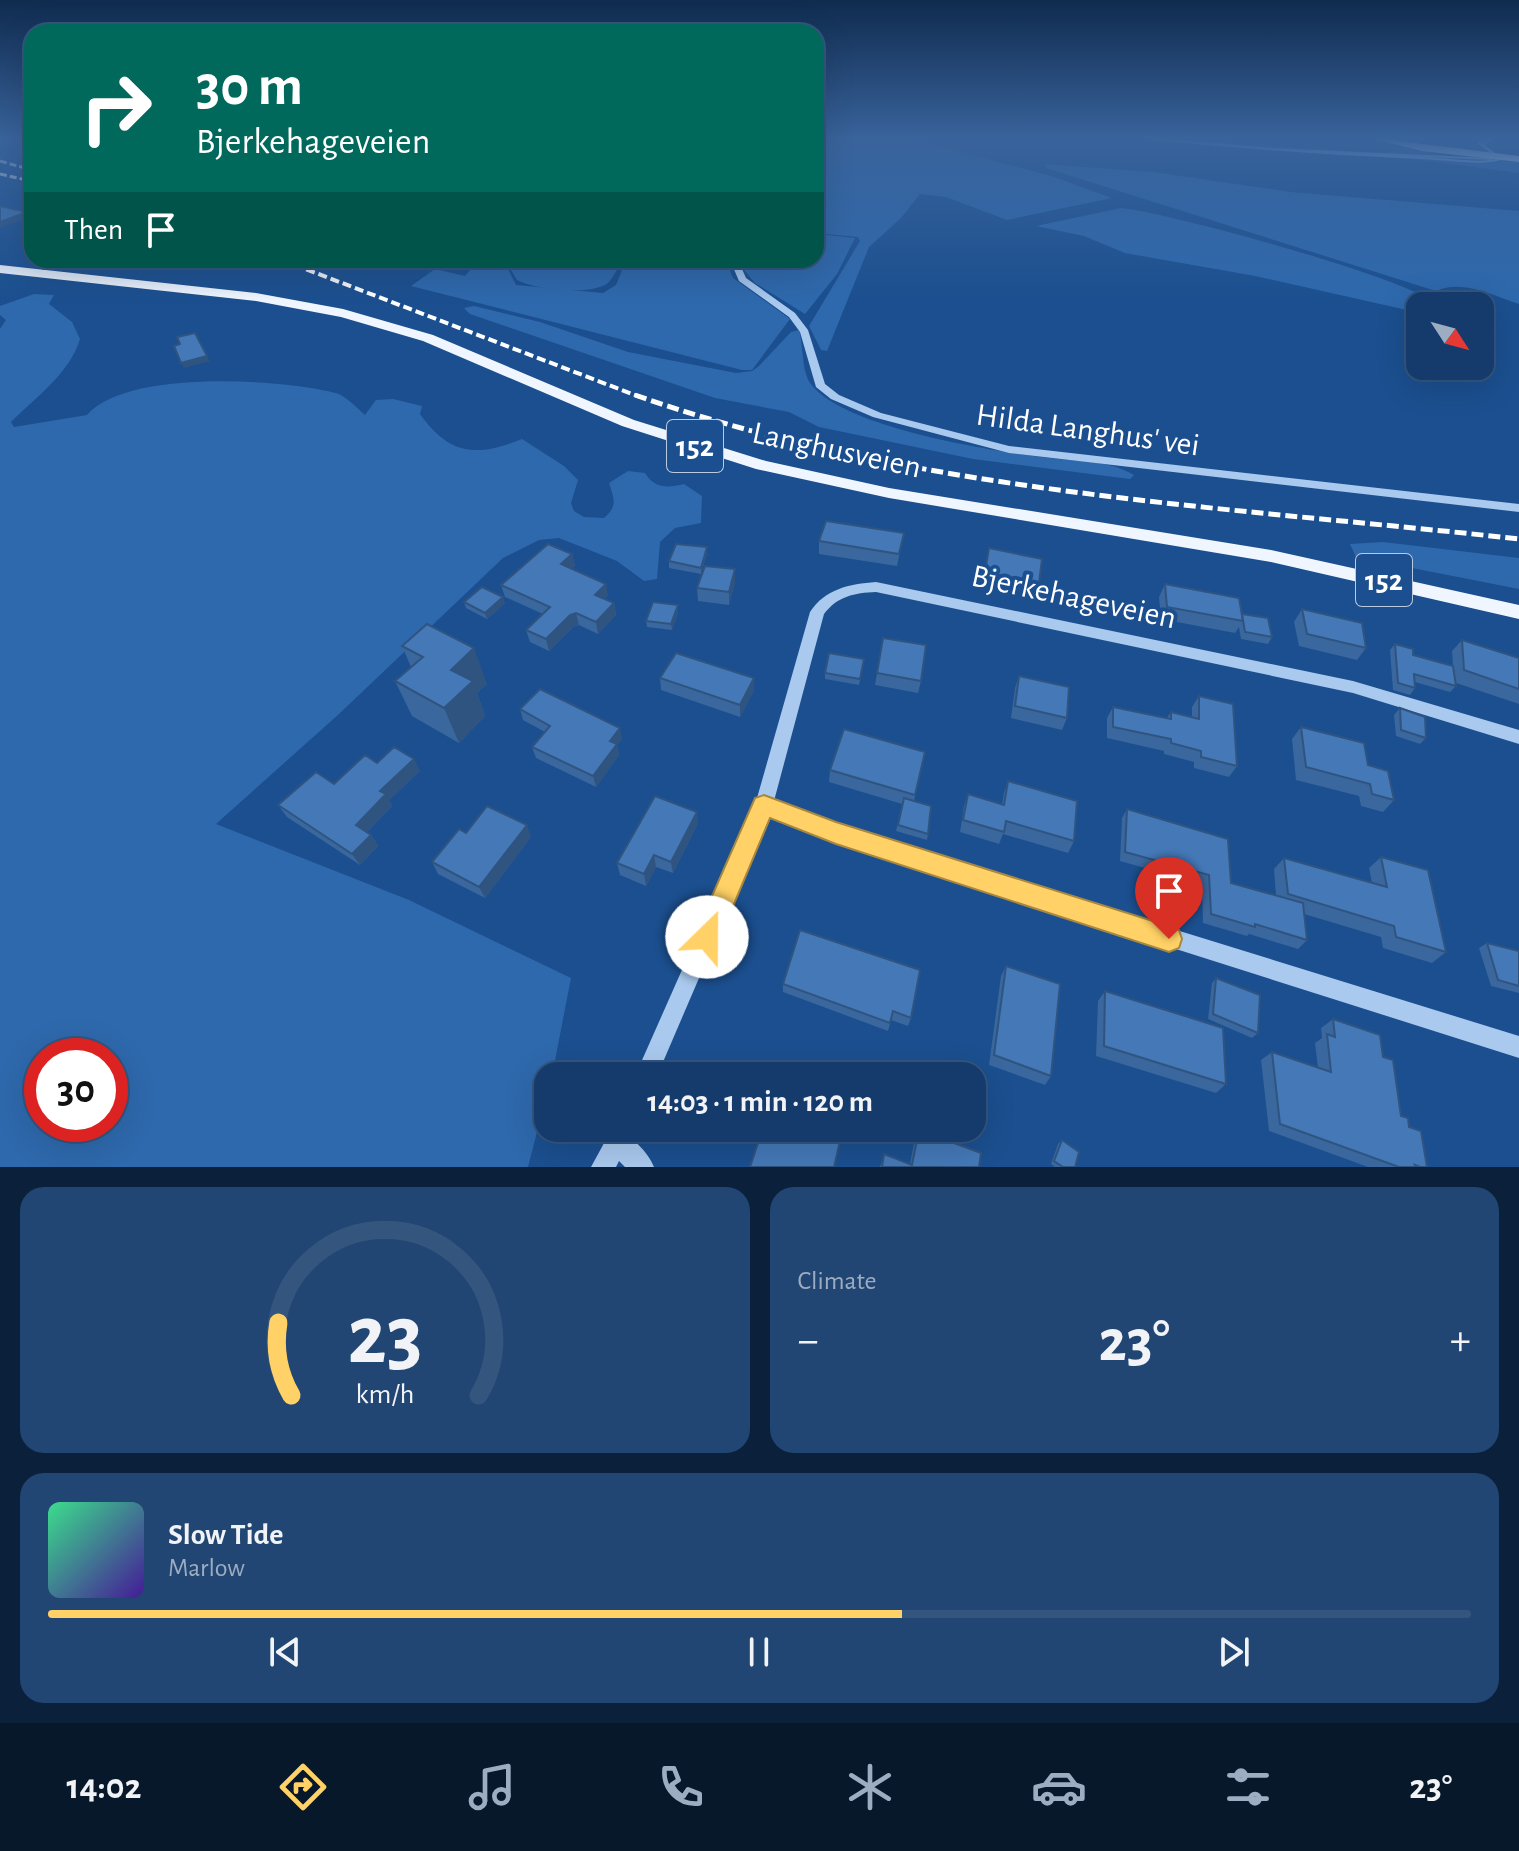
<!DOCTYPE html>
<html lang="en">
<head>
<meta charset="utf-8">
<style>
	body { margin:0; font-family:"Alegreya Sans",sans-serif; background:#214673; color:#f1f3f6; height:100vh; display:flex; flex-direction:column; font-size:30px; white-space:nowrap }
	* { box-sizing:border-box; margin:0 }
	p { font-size:26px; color:#9dadc1 }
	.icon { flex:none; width:44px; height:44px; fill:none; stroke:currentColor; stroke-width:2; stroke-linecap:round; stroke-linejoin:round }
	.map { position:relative; height:1167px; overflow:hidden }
	.details { display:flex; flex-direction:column; gap:20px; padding:20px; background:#0b203b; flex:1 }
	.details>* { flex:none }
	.top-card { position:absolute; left:24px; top:24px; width:800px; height:244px; border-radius:24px; box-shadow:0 8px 32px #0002,0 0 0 2px #33557e; background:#00695c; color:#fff; overflow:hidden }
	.needle { width:52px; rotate:126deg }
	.buttons { position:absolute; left:1406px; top:292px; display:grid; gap:16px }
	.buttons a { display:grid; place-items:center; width:88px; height:88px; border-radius:16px; background:#143b6b; box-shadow:0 8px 32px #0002,0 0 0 2px #33557e; font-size:40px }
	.speed { position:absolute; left:24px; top:1038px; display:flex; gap:16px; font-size:40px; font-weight:700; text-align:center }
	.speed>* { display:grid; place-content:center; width:104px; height:104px; border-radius:50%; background:#143b6b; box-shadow:0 8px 32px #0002,0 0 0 2px #33557e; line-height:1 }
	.speed .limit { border:12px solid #d22; background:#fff; color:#111 }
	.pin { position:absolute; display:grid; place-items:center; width:68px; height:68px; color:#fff; margin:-82px -34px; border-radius:50% 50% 50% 0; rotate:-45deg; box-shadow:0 0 8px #0007 }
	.pin .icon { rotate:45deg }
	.me { position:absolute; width:88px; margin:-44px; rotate:23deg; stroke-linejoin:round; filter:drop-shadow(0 0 6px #0008) }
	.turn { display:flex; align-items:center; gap:28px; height:168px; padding:0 40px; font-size:36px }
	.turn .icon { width:104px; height:104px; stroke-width:2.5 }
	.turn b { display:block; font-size:56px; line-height:68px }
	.then { display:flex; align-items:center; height:76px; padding:0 40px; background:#0003; gap:16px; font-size:30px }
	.big { font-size:60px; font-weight:600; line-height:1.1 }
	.details .card { flex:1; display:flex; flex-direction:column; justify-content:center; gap:12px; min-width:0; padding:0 28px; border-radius:24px; background:#214673 }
	.details .dial { align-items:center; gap:0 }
	.dial svg { height:208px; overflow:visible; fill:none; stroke:#33557e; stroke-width:7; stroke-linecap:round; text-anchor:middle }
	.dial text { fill:#f1f3f6; stroke:none }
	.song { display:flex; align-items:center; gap:24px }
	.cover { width:96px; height:96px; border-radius:12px; background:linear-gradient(135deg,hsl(150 70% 55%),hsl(260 70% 35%)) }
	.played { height:8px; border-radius:4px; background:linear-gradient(90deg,#ffd166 60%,#33557e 60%) }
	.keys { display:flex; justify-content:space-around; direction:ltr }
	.heat { display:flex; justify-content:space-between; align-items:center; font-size:44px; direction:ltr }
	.details .tiles { flex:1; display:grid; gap:20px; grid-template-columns:1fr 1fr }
	.card:last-child { grid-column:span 2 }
	.trip { position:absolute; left:534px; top:1062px; width:452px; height:80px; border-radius:24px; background:#143b6b; box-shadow:0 8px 32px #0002,0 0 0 2px #33557e; font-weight:600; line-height:80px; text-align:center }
	.tab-bar { display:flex; height:128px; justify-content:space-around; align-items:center; background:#08182b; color:#9dadc1 }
	.tab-bar .icon { width:56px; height:56px }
	.tab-bar .selected { color:#ffd166 }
	.tab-bar b { font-size:36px; color:#f1f3f6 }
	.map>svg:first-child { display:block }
	.green { fill:#2e69ad; fill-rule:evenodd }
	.water { fill:#3c6290; stroke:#9cc4f0; stroke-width:2 }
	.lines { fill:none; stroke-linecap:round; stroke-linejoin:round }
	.minor { fill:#a9c9ee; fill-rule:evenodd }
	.major { fill:#f0f6ff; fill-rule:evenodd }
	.rail-far2 { stroke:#fff; stroke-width:3; stroke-dasharray:7 3; stroke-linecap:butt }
	.rail-far1 { stroke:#fff; stroke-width:4; stroke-dasharray:9 4; stroke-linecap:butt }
	.rail { stroke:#fff; stroke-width:5; stroke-dasharray:12 5; stroke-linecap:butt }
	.wall { fill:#3a679d }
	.shaded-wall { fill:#305480 }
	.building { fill:#4478b7; stroke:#305480; stroke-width:2 }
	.route { fill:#ffd166; stroke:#a68842; stroke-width:2 }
	.labels { text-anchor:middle; stroke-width:8; stroke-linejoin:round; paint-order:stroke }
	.shield { fill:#1b4f8f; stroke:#bbcadd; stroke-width:2 }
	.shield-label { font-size:30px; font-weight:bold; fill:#fff }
	.street-label { font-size:32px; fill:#fff; stroke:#1b4f8f }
</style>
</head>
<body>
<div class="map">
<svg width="1519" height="1167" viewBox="0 0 1519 1167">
	<rect width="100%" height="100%" fill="#1b4f8f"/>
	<g class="green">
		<polygon points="816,137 902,137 1051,176 1112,198 1007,220 946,197 920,194 901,218 869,247 827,351 821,350 809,326 860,241 858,237 816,233"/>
		<polygon points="1122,137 1382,153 1405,151 1401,146 1452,157 1275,150 1519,161 1519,173 1421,160"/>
		<path d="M1044 164 1153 172 1290 192 1519 211V304C1493 296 1463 279 1436 291L1046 168Z"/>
		<path d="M1121 208C1163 211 1420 281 1438 306H1420V313L1255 276 1125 253 1084 236 1036 226Z"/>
		<polygon points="816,234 855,238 837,274 805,314 755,283 740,265 741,260 816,260"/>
		<polygon points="469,260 514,260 505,263 516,285 603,293 616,285 625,263 728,266 733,278 790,319 752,370 742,370 411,286 435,269 465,276 472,268"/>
		<path d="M520 260H614L620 265C615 272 612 281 605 285 583 295 537 290 517 280L508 265Z"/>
		<path d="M34 294 54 295 49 304 72 322 80 339C70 373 35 398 11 422L14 427 87 415C126 369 282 379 336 393 346 396 357 408 365 415L376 400 393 399 422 406 420 414C450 456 477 457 522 439L564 466 578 480 571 503 574 511 584 517 604 518C618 506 614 499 609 483L628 471 645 473C655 489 668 488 684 484L702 496 701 523 675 528 660 542 657 579 644 581 617 561 559 538 539 540 503 558 339 714 216 824 409 900 571 978 552 1076H548V1089L528 1167H0V329L6 320 0 315V306ZM42 1056H110V1124H42Z"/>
		<path d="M474 306 540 322 628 352 736 373 752 371 759 366 791 332 799 330C803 344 802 371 810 383 842 428 996 452 1051 458 1078 462 1110 460 1134 475L1130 479 973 459 819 427 789 412 715 398 470 314 464 308Z"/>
		<polygon points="1383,542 1519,558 1519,589 1356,557 1350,544"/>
	</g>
	<path class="water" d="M1135 137 1270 149 1491 159 1495 155 1479 143 1496 137 1483 145 1501 159C1479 165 1446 159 1422 158 1326 154 1230 147 1135 137Z"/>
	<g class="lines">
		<g class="minor">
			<polygon points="730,260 738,260 746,278 795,313 808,330 825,384 839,395 881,413 1009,446 1519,504 1519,512 1009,453 873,417 831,399 816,387 800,332 789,317 739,281"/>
			<path d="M876 582 1353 681 1519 730V744L1353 693 876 592C854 593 838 596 824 614L774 801 837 825 1519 1036V1058L836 841 769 815 657 1076H635L755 805 810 612C825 589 849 584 876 582Z"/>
			<path d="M617 1130C632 1136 648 1152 654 1167H625L619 1161 616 1167H591L609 1134Z"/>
		</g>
		<g class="major">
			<polygon points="1367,137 1519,156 1519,162 1422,151"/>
			<polygon points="0,265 256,293 343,309 433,335 634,420 766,461 889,488 1271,550 1519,605 1519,619 1271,562 889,498 756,469 622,426 423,341 341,317 256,301 0,273"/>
		</g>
		<g class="rail-far2">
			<polyline points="0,161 32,170"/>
			<polyline points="0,174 31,181"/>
		</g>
		<polyline class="rail-far1" points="282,260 640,397"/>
		<path class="rail" d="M635 395C918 494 1223 506 1519 539"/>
	</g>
	<g class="wall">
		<polygon points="904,533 897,566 819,554 819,541"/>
		<polygon points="707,547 707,553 701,574 669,568 669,561"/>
		<polygon points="989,548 1039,583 1035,595 982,584"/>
		<polygon points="572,554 575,566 571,569 608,595 604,599 614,603 616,615 598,634 579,625 573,627 549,651 530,642 526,630 543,614 505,597 501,585"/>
		<polygon points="735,582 729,605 698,601 697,588"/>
		<polygon points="1165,584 1241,614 1272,637 1268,644 1241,639 1239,627 1235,633 1161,619 1159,597"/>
		<polygon points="464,602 505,603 487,619 466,608"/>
		<polygon points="1302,609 1366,648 1357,660 1299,646 1294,622"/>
		<polygon points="678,612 672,630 647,627 646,621"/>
		<polygon points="883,638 921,681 918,693 875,685"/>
		<polygon points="1462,640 1519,658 1519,704 1456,683 1456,686 1450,692 1415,682 1415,688 1410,695 1393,690 1390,650 1395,644 1413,655 1453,666 1452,651"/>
		<polygon points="402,646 487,684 477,693 485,716 459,743 412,716 395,681 411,667"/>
		<polygon points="864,659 859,685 825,679 825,673"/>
		<polygon points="1019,676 1067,718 1062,730 1011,718 1015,688"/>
		<polygon points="660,678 754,690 740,717 661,690"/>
		<polygon points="1199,696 1237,766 1229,777 1194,768 1194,762 1164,754 1164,751 1107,738 1107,718 1113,707 1167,718 1171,712 1192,718 1192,707"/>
		<polygon points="1400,708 1426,738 1420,744 1396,736 1394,715"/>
		<polygon points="520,709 622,739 617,745 619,755 596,787 536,758 532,747 545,732 523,720"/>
		<polygon points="1301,727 1368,765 1394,800 1383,812 1361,806 1359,796 1296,780 1292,739"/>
		<polygon points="925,752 914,801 928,834 927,840 896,831 902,804 829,782 830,770"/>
		<polygon points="377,763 420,771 389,800 392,806 367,832 371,835 378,846 360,865 287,817 278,805 334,784"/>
		<polygon points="1008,781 1074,841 1068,853 1003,834 999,844 960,832 964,806 968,794 1002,804 1004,793"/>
		<polygon points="1127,809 1231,883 1276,896 1274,869 1284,858 1372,883 1369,868 1381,857 1446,952 1432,963 1383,948 1381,937 1304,914 1307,940 1298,949 1249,934 1247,936 1203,923 1202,884 1120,861 1122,818"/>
		<polygon points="698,823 673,873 656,867 646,886 620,875 617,863"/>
		<polygon points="466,833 531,837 485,898 438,874 432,862"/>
		<polygon points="800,930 911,1018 908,1026 891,1020 888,1031 783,992 783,984"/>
		<polygon points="1487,943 1519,951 1519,993 1491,986 1479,948"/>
		<polygon points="1006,966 1051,1076 1045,1085 989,1065 1001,976"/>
		<polygon points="1216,978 1258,1033 1252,1038 1208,1019 1212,983"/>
		<polygon points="1105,991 1226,1084 1216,1093 1096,1056 1098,1001"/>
		<polygon points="1333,1019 1383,1057 1401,1116 1409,1127 1427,1167 1368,1167 1269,1131 1261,1060 1272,1052 1318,1068 1315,1043 1322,1038 1321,1028"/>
		<polygon points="919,1130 979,1167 880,1167 884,1154 910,1164 915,1138"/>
		<polygon points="1062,1140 1075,1167 1055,1167 1051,1164 1058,1144"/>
	</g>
	<g class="shaded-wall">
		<polygon points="27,212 30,217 0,228 0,222"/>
		<polygon points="207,356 210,361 184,368 181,363"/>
		<polygon points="707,547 707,553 701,574 701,568"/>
		<polygon points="572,554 575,566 564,576 561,564"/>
		<polygon points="735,569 735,582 729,605 729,592"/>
		<polygon points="606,584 608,595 597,607 595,595"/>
		<polygon points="503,597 505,603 487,619 485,613"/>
		<polygon points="614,603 616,615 598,634 596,622"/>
		<polygon points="678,605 678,612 672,630 671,624"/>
		<polygon points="576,613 579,625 573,627 549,651 546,639 570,615"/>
		<polygon points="474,648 487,684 477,693 485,716 459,743 444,708 451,670"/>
		<polygon points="754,678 754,690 740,717 740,705"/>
		<polygon points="620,728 622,739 617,745 619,755 596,787 593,776 610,741"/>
		<polygon points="414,759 420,771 389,800 392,806 363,836 356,825 380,791"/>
		<polygon points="697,812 698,823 673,873 671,862"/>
		<polygon points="527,825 531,837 485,898 479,887"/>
		<polygon points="371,835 378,846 360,865 352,854"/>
		<polygon points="654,855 656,867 646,886 644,874"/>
	</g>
	<g class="building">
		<polygon points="0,206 27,212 0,222"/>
		<polygon points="195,333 207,356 181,363 174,346 180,344 177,337"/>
		<polygon points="826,521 904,533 899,554 819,541"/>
		<polygon points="548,544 572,554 561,564 606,584 595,595 614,603 596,622 576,613 570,615 546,639 526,630 550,607 501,585"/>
		<polygon points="676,544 707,547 701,568 669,561"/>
		<polygon points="989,548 1042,559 1039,583 985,572"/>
		<polygon points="705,566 735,569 729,592 697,588"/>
		<polygon points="1165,584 1239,598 1243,621 1167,607"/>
		<polygon points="482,587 503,597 485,613 464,602"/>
		<polygon points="653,602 678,605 671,624 646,621"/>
		<polygon points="1302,609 1362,623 1366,648 1307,634"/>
		<polygon points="1242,614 1268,618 1272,637 1245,632"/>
		<polygon points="427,624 474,648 451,670 473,681 444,708 395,681 423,657 402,646"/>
		<polygon points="883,638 926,645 921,681 877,673"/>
		<polygon points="1462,640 1519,658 1519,689 1464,670"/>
		<polygon points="1395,644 1413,649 1413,655 1453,666 1456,686 1414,674 1415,688 1398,683"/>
		<polygon points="676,653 754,678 740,705 660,678"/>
		<polygon points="829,653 864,659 860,679 825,673"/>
		<polygon points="1019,676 1069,687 1067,718 1015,706"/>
		<polygon points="540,689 620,728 610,741 617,744 593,776 532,747 550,726 520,709"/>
		<polygon points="1199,696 1233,704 1237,766 1201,757 1201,751 1171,743 1171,739 1113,727 1113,707 1171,719 1171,712 1199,719"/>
		<polygon points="1400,708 1425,717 1426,738 1401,730"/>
		<polygon points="1301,727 1364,743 1368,765 1388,771 1394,800 1372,794 1370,784 1306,767"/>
		<polygon points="844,729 925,752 915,795 830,770"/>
		<polygon points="394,747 414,759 380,791 386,794 356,825 371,835 352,854 278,805 316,772 334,784 365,755 377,763"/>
		<polygon points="1008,781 1077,801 1074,841 1006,821 1004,832 963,820 968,794 1004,805"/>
		<polygon points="655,796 697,812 671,862 654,855 644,874 617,863"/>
		<polygon points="904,798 931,806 928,834 898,825"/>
		<polygon points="487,806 527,825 479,887 432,862 459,829 466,833"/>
		<polygon points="1127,809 1228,839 1231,883 1303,903 1307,940 1255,924 1255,927 1211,914 1209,875 1125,852"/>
		<polygon points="1381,857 1428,870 1446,952 1396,937 1394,926 1288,894 1284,858 1387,887"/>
		<polygon points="800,930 920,970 911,1018 893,1011 890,1023 783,984"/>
		<polygon points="1487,943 1519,951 1519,986 1498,980"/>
		<polygon points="1006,966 1060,984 1051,1076 994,1055"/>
		<polygon points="1216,978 1260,995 1258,1033 1213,1014"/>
		<polygon points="1105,991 1223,1028 1226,1084 1104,1046"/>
		<polygon points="1333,1019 1380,1035 1383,1057 1393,1060 1401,1116 1408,1118 1409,1127 1421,1131 1427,1167 1420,1167 1415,1165 1416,1167 1399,1167 1280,1124 1272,1052 1331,1072 1327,1034 1335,1037"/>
		<polygon points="763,1128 843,1128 834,1167 750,1167"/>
		<polygon points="919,1130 981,1153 979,1167 882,1167 884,1154 912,1165"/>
		<polygon points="1062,1140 1079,1152 1075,1167 1063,1167 1054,1161"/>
	</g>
	<linearGradient id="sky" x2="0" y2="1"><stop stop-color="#0f2b4f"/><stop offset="0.46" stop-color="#39639b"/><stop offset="1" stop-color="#39639b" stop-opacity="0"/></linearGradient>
	<rect width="1519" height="300" fill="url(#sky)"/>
	<polygon class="route" points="764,795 836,822 1169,926 1179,930 1182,939 1179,948 1169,952 836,844 770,818 716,947 707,950 697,947 694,937 755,798"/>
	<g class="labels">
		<g class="shield">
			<rect x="667" y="420" width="56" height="52" rx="6"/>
			<rect x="1356" y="554" width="56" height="52" rx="6"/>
		</g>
		<g class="shield-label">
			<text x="695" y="456">152</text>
			<text x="1384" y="590">152</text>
		</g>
		<g class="street-label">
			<text transform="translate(1088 429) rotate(8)" y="11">Hilda Langhus' vei</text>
			<text transform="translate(837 449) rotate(12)" y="11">Langhusveien</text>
			<text transform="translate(1074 596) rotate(12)" y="11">Bjerkehageveien</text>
		</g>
	</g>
</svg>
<div class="buttons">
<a><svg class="needle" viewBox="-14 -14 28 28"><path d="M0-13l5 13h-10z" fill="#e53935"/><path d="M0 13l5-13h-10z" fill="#9dadc1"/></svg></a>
</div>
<div class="speed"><div class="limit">30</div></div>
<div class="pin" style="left:1169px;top:939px;background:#d93025"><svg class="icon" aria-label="arrive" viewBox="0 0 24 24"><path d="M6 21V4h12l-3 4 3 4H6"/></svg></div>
<svg class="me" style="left:707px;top:937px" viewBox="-20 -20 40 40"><circle r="19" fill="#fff"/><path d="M0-13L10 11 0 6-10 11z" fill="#ffd166"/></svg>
<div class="trip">14:03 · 1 min · 120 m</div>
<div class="top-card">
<div class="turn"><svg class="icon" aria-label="right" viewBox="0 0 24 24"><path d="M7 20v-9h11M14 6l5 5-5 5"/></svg><div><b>30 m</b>Bjerkehageveien</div></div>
<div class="then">Then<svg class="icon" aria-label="arrive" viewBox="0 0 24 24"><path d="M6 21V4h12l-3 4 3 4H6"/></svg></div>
</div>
</div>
<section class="details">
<div class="tiles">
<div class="card dial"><svg viewBox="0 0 100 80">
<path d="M14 69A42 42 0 1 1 86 69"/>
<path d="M14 69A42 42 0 0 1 9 41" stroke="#ffd166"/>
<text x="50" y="56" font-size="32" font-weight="700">23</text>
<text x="50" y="72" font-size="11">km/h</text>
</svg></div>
<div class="card"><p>Climate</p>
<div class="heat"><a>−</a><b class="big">23°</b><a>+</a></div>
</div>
<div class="card">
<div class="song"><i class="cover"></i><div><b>Slow Tide</b><p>Marlow</p></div></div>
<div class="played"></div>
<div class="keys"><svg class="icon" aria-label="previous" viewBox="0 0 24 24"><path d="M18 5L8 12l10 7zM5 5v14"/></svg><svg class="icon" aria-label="pause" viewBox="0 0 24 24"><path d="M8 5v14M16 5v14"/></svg><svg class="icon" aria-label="next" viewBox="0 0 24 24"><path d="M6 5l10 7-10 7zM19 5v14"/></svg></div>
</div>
</div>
</section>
<nav class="tab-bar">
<b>14:02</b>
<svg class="icon selected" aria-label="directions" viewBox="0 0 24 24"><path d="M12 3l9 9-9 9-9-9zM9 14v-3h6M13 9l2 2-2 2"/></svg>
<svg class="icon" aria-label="music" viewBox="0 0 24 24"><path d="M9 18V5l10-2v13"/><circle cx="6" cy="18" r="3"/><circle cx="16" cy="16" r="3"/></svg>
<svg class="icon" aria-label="phone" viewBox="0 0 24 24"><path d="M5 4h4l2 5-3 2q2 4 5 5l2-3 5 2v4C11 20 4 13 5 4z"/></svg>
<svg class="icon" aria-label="climate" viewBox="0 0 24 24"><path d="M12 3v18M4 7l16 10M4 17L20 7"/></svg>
<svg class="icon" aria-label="car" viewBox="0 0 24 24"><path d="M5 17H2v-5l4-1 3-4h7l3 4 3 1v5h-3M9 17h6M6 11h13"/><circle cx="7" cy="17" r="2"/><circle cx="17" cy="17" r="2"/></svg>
<svg class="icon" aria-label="filters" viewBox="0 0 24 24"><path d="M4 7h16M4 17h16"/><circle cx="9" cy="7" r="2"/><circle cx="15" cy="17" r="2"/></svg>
<b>23°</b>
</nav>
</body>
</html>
